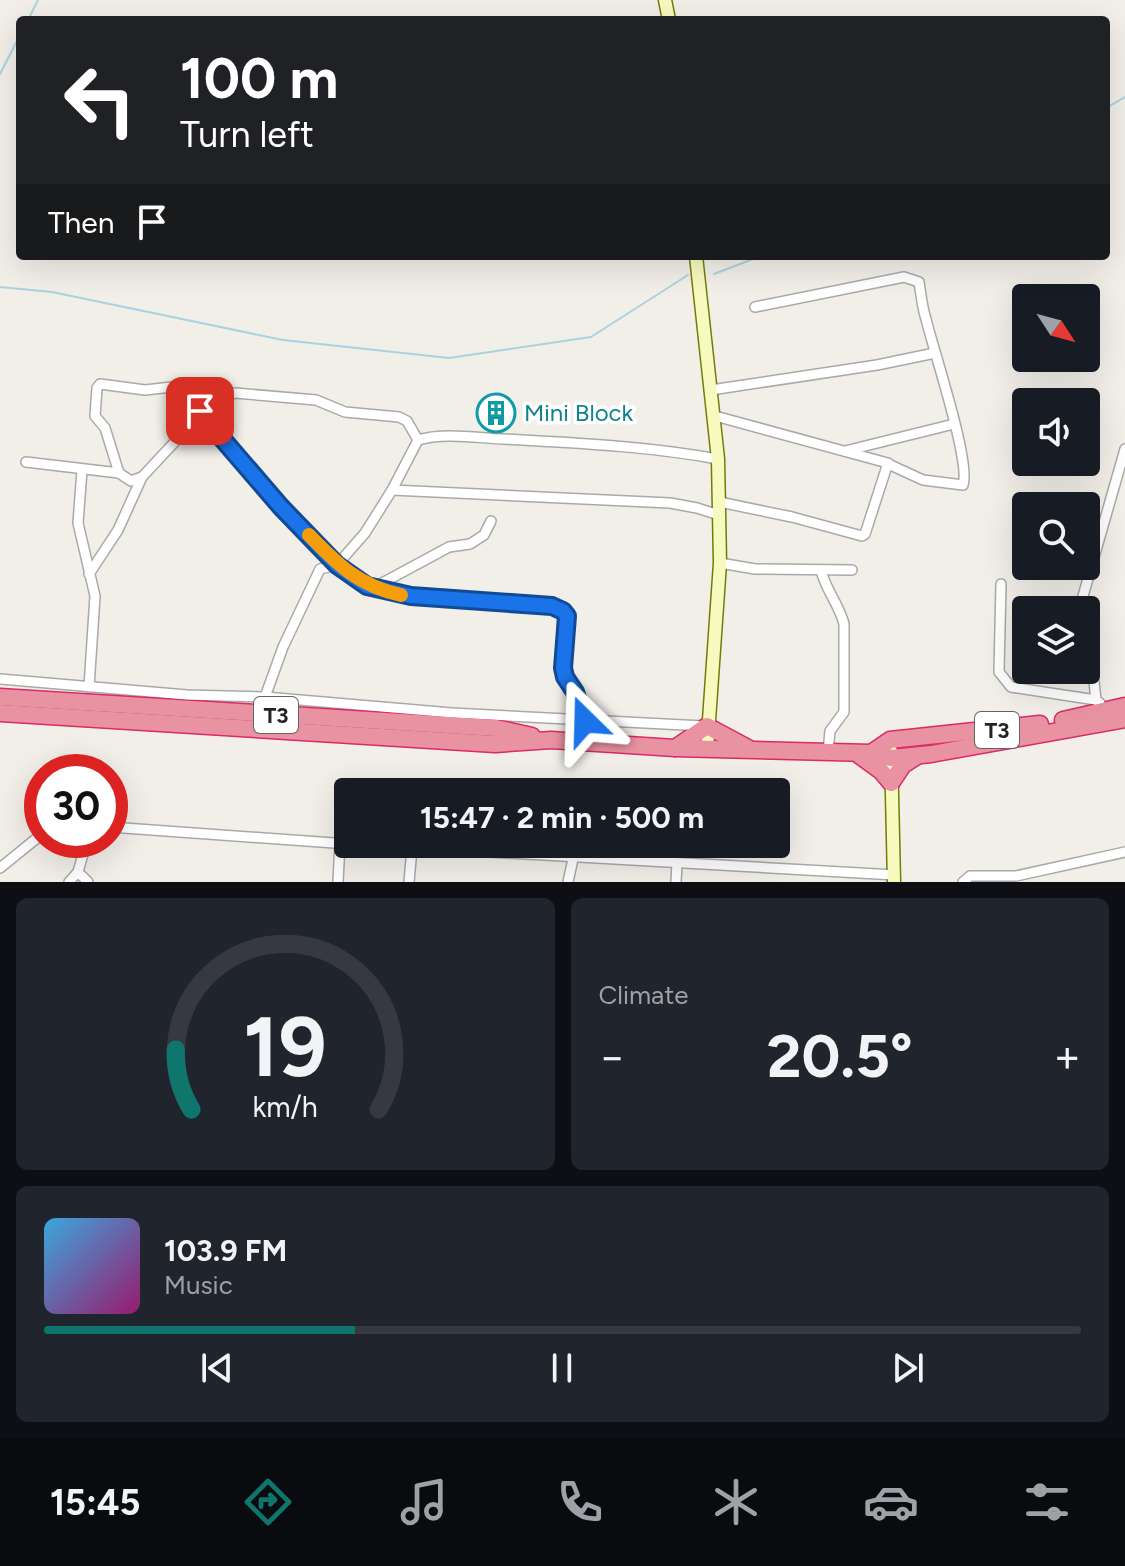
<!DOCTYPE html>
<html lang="en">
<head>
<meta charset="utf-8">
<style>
	body { margin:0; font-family:Figtree,sans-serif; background:#20242c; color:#f1f3f6; height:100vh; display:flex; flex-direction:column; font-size:30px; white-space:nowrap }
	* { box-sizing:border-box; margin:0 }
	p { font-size:26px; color:#9ea1a6 }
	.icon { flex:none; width:44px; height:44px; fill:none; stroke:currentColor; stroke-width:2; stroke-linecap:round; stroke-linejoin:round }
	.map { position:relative; height:882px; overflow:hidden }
	.details { display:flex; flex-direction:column; gap:16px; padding:16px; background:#0d0f14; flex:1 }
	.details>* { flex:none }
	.banner { position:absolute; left:16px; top:16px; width:1094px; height:244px; border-radius:8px; box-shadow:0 8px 32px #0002; background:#202124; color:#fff; overflow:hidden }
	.needle { width:52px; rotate:126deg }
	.controls { position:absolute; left:1012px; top:284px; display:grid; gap:16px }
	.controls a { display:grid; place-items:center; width:88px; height:88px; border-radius:8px; background:#171b24; box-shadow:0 8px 32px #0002; font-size:40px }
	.speed { position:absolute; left:24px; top:754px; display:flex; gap:16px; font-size:40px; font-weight:700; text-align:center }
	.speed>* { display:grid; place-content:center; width:104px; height:104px; border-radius:50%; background:#171b24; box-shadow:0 8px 32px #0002; line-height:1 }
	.speed .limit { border:12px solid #d22; background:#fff; color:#111 }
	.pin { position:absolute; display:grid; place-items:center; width:68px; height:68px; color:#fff; margin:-34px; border-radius:16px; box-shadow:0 4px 12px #0006 }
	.me { position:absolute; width:88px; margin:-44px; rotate:338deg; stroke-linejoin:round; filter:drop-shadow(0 0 6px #0008) }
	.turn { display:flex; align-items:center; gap:28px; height:168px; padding:0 32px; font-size:36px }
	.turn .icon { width:104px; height:104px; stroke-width:2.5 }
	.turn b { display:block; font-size:56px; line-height:68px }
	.then { display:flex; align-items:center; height:76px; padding:0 32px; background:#0003; gap:16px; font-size:30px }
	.big { font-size:60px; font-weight:700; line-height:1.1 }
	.details .widget { flex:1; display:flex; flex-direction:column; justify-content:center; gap:12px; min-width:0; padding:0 28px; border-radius:12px; background:#20242c }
	.details .dial { align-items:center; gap:0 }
	.dial svg { height:208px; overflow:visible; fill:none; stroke:#363941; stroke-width:7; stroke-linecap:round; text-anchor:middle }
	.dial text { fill:#f1f3f6; stroke:none }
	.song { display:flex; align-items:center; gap:24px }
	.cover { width:96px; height:96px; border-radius:12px; background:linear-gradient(135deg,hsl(200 70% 55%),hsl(320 70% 35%)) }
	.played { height:8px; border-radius:4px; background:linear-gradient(90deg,#0f766e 30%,#363941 30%) }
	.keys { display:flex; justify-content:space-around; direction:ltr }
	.heat { display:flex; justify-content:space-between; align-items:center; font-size:44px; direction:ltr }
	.details .tiles { flex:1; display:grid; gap:16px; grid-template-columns:1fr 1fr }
	.widget:last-child { grid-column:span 2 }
	.trip { position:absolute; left:334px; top:778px; width:456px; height:80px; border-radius:8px; background:#171b24; box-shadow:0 8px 32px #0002; font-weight:700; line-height:80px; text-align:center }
	.tabs { display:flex; height:128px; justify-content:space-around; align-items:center; background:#090b0e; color:#9ea1a6 }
	.tabs .icon { width:56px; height:56px }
	.tabs .selected { color:#0f766e }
	.tabs b { font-size:36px; color:#f1f3f6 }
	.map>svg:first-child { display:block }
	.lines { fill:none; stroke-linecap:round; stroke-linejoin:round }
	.stream { stroke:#aad3df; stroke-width:2 }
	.street-casing { stroke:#a9a9a9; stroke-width:12 }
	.secondary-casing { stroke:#707d05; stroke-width:15 }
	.highway-casing { stroke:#dc2a67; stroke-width:19 }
	.street { stroke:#fff; stroke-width:9 }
	.secondary { stroke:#f7fabf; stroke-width:12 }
	.highway { stroke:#e892a2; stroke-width:16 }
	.route-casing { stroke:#114b97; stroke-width:20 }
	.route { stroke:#1a73e8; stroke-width:14 }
	.slow { stroke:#f59e0b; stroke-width:14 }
	.labels { text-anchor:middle; stroke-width:7; stroke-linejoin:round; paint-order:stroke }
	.shield { fill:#fff; stroke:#646464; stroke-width:2 }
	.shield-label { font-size:22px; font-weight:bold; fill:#222 }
	.culture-label { font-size:24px; fill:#0d838f; stroke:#fff; text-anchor:start }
</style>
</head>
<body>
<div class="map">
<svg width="1125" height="882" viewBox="0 0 1125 882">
	<rect width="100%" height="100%" fill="#f2efe9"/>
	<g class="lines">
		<g class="stream">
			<polyline points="28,20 38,0"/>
			<polyline points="0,74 20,35"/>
			<polyline points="1106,108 1125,97"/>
			<polyline points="714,274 761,256"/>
			<polyline points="0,287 52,292 283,340 449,358 591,337 688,275"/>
		</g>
		<defs>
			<g id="street">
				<polyline points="711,390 877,365 935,353"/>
				<path d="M715 416 884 462 923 480 963 485C971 462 933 349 926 319 922 307 921 294 919 282L904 277 755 307"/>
				<polyline points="210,426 230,395 235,393 316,400 345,412 399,417 407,421 418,440"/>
				<polyline points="845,451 954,424"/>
				<path d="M26 462 119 473 131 481 142 477 184 432C194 425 201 421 213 428L281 507 337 565 367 586 411 596 552 606 563 611 567 616 563 668 565 677 575 692 585 721"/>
				<polyline points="82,470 78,523 95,596 89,687"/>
				<polyline points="119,473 105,428 95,416 97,388 100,384 145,390 181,386 200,411 200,424"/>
				<polyline points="392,490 670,503 697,508 719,515"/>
				<polyline points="719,502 792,517 862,536 865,534 888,463"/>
				<polyline points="720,563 755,569 852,570"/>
				<path d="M821 570C825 589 839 604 844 624V712L830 731 828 752"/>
				<polyline points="89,574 118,530 142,477"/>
				<polyline points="1001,584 999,672 1011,687 1096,700"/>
				<polyline points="373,588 449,547 470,544 484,535 491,521"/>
				<polyline points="1079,610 1125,449"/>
				<polyline points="1086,641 1091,655 1096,700 1100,703"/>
				<polyline points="0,679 187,695 265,697 452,713 704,726"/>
				<path d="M268 716 265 697 283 647 320 569 337 565 365 533 392 490 418 440C443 432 478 438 504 439 576 443 647 446 718 459"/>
				<polyline points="110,827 348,844"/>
				<polyline points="348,844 895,875"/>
				<polyline points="0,868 42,834"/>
				<polyline points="78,872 88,882"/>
				<polyline points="69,882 78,872 87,840"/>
				<polyline points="338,882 340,843"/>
				<polyline points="409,882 412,848"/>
				<polyline points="568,882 573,859"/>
				<polyline points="676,882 677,863"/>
				<polyline points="963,882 970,876 1016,876 1125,852"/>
			</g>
			<g id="secondary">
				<polyline points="665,0 669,20"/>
				<polyline points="696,256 718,459 720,563 707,749"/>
				<polyline points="891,751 894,882"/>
			</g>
			<g id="highway">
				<polyline points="0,697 496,728 532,736"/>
				<polyline points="0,713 495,744 551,740 675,748 871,753 891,758 931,754 1125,719"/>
				<polyline points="1063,720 1125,706"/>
				<polyline points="675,748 707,726 748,748"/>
				<polyline points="871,753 890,740 1040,724"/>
				<polyline points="859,755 881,771 891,783 903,765 917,756"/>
			</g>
		</defs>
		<use href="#street" class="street-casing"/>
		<use href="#secondary" class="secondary-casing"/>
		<use href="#highway" class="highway-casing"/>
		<use href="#street" class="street"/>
		<use href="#secondary" class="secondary"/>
		<use href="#highway" class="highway"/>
	</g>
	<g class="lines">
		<defs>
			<polyline id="route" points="200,411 200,424 213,428 281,507 337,565 367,586 411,596 552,606 563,611 567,616 563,668 565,677 575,692 585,721"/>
		</defs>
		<use href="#route" class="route-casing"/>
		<use href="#route" class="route"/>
		<path class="slow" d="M309 535C338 565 359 586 401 595"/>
	</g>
	<defs>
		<symbol id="building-ring" viewBox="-11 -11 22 22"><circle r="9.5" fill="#fff" stroke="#0f9aa8" stroke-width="1.5"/><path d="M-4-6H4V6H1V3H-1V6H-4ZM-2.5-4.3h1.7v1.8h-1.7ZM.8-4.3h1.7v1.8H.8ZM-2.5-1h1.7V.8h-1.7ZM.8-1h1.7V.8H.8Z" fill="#0f9aa8"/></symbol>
	</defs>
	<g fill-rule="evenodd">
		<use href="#building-ring" x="474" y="391" width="44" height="44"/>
	</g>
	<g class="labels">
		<g class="shield">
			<rect x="254" y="697" width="44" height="36" rx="6"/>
			<rect x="975" y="712" width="44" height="36" rx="6"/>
		</g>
		<g class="shield-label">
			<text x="276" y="723">T3</text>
			<text x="997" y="738">T3</text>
		</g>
		<g class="culture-label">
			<text x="524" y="421">Mini Block</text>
		</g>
	</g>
</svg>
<div class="controls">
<a><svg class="needle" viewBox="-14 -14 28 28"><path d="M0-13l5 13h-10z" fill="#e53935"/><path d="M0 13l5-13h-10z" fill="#9ea1a6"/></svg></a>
<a><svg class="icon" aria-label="sound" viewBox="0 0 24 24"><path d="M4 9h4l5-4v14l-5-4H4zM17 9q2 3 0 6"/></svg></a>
<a><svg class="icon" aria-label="search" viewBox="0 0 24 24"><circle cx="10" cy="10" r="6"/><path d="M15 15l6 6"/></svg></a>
<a><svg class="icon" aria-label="layers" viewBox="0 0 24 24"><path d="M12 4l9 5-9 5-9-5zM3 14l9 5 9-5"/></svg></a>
</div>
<div class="speed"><div class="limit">30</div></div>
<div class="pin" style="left:200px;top:411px;background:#d93025"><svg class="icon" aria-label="arrive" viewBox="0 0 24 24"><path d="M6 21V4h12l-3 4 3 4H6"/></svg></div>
<svg class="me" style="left:585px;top:721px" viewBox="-20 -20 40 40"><path d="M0-17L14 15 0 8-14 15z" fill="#1a73e8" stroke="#fff" stroke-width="4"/></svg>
<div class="trip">15:47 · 2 min · 500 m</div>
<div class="banner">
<div class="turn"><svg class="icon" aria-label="left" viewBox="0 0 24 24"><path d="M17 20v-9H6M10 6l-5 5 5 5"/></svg><div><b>100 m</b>Turn left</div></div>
<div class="then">Then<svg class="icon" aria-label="arrive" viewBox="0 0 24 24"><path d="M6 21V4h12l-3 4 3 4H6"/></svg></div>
</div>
</div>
<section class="details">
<div class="tiles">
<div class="widget dial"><svg viewBox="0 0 100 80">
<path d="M14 69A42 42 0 1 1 86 69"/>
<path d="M14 69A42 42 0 0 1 8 46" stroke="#0f766e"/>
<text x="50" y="56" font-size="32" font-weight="700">19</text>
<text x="50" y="72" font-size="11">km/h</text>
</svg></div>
<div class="widget"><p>Climate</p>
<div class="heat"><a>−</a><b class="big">20.5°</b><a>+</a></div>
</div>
<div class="widget">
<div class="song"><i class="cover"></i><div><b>103.9 FM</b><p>Music</p></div></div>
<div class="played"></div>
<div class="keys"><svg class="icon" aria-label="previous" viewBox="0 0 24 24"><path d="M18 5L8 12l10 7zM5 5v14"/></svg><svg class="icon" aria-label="pause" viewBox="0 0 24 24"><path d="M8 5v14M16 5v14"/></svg><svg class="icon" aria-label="next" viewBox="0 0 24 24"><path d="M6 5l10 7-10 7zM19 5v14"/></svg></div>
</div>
</div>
</section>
<nav class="tabs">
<b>15:45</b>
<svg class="icon selected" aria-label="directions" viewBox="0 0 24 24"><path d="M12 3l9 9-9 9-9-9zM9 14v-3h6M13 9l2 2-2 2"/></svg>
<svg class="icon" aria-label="music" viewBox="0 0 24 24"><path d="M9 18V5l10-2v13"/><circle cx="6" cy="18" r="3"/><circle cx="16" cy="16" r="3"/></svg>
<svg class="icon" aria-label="phone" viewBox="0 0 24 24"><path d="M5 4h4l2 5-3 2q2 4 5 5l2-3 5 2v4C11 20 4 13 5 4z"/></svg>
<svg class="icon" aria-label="climate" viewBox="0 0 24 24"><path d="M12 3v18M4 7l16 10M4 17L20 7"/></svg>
<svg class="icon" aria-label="car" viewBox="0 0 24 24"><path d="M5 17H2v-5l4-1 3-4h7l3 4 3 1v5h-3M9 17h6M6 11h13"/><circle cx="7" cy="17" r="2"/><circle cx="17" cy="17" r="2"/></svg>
<svg class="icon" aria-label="filters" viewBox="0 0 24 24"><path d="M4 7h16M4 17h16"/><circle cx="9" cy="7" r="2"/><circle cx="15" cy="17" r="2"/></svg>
</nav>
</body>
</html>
